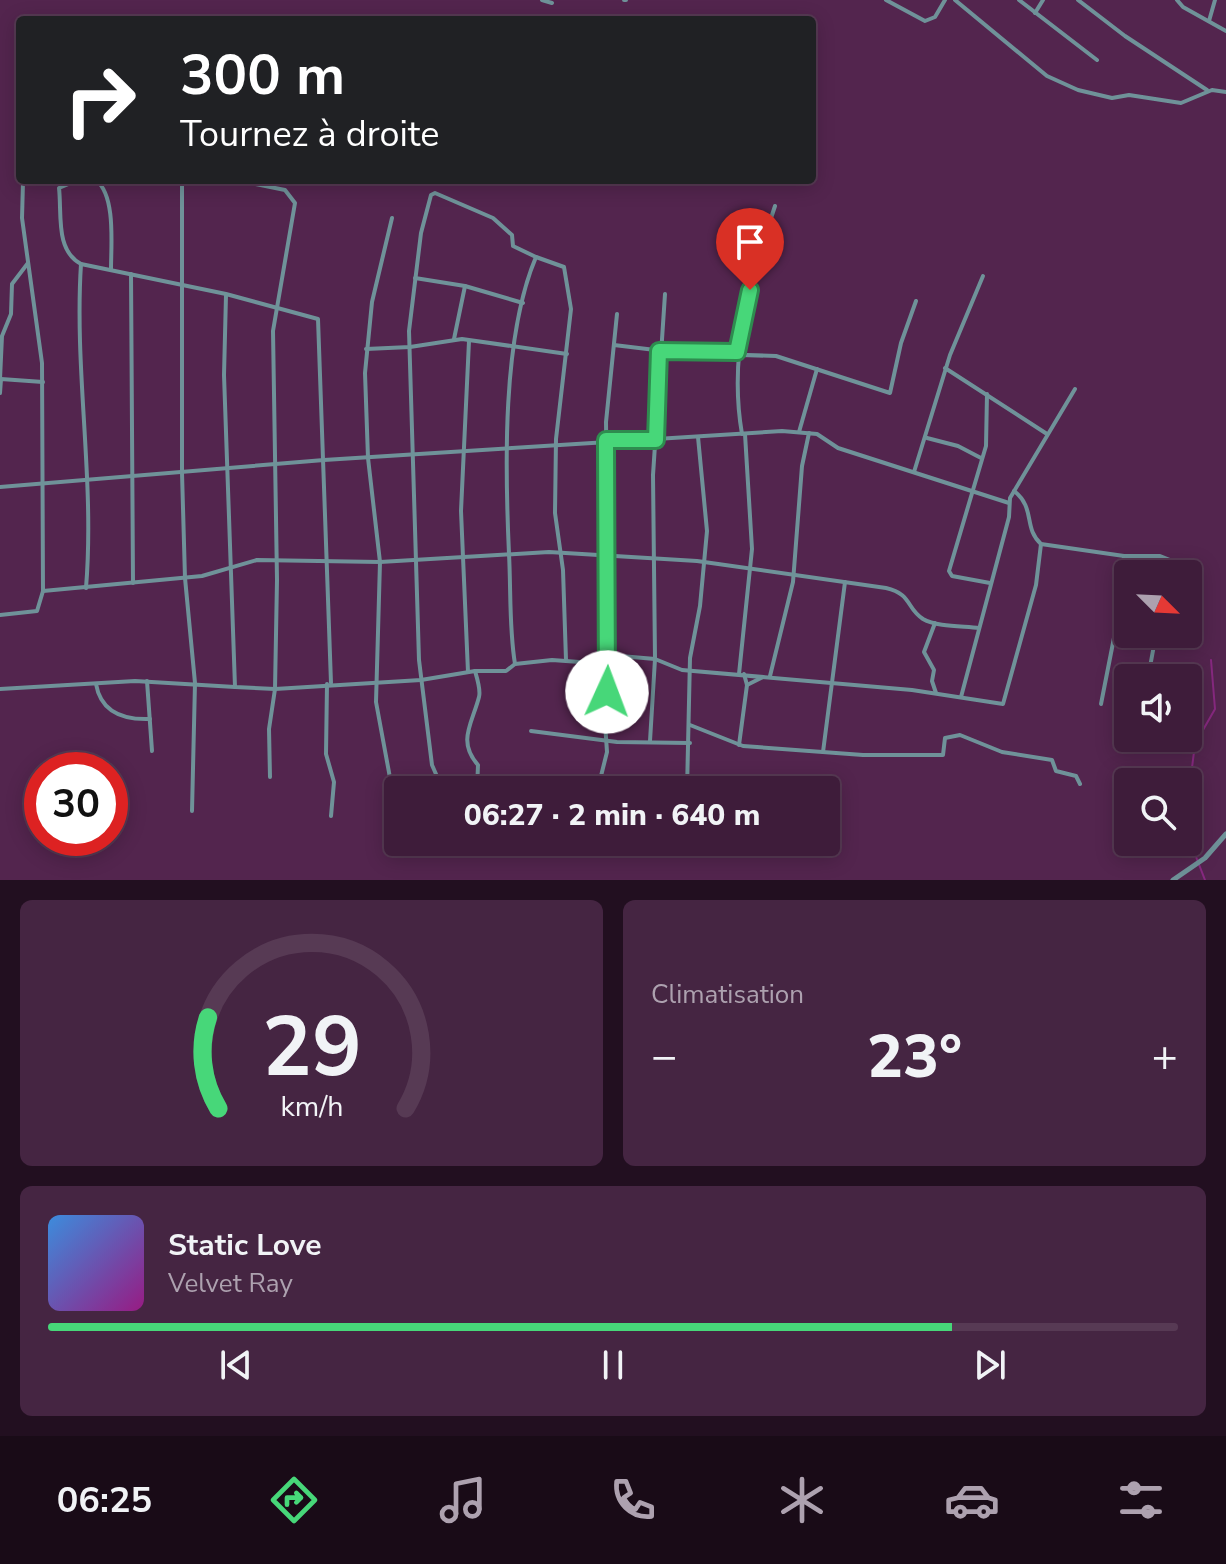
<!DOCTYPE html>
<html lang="fr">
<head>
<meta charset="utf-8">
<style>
	body { margin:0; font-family:"Nunito Sans",sans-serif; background:#452542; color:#f1f3f6; height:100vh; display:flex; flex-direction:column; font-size:30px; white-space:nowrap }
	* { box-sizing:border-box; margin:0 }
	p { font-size:26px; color:#ada1af }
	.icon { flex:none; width:44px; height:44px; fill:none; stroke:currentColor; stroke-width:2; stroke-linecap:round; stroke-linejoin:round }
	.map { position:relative; height:880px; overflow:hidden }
	.sheet { display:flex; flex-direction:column; gap:20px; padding:20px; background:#220f20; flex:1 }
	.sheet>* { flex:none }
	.guide { position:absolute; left:16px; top:16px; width:800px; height:168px; border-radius:8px; box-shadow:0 4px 20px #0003,0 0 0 2px #573a54; background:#202124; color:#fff; overflow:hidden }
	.needle { width:52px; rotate:114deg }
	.tools { position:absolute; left:1114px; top:560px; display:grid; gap:16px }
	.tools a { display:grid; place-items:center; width:88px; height:88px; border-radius:8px; background:#3e1c3a; box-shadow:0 4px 20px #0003,0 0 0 2px #573a54; font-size:40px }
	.speed { position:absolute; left:24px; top:752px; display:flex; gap:16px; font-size:40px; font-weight:700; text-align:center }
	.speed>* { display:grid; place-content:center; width:104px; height:104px; border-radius:50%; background:#3e1c3a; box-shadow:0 4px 20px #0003,0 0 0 2px #573a54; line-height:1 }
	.speed .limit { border:12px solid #d22; background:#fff; color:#111 }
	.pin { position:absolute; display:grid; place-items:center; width:68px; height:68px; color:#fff; margin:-82px -34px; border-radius:50% 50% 50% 0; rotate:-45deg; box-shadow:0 0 8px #0007 }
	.pin .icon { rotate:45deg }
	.me { position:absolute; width:88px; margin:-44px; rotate:2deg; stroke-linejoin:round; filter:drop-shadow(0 0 6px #0008) }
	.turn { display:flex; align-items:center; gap:28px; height:168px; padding:0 32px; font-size:36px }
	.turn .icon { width:104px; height:104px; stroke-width:2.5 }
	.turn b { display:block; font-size:56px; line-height:68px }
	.big { font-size:60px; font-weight:800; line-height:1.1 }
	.sheet .card { flex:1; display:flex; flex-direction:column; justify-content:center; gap:12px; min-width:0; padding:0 28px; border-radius:12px; background:#452542 }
	.sheet .dial { align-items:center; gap:0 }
	.dial svg { height:208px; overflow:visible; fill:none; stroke:#573a54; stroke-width:7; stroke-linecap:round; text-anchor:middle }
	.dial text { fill:#f1f3f6; stroke:none }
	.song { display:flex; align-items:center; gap:24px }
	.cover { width:96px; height:96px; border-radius:12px; background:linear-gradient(135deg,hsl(210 70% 55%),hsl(310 70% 35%)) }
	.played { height:8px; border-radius:4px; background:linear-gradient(90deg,#47d779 80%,#573a54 80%) }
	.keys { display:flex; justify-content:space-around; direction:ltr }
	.heat { display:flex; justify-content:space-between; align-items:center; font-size:44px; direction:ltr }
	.sheet .tiles { flex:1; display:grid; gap:20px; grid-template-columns:1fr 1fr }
	.card:last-child { grid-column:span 2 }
	.trip { position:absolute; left:384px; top:776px; width:456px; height:80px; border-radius:8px; background:#3e1c3a; box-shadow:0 4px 20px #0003,0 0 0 2px #573a54; font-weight:800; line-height:80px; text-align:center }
	.tabs { display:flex; height:128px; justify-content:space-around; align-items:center; background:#190b17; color:#ada1af }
	.tabs .icon { width:56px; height:56px }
	.tabs .active { color:#47d779 }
	.tabs b { font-size:36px; color:#f1f3f6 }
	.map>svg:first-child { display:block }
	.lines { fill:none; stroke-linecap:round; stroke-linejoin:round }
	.stream { stroke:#872980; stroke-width:2 }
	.minor { stroke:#6f9299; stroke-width:4 }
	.tertiary { stroke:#6f9299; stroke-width:5 }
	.route-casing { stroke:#2e8c4f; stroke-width:20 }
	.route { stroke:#47d779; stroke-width:14 }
</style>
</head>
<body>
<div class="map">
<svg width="1226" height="880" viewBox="0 0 1226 880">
	<rect width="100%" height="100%" fill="#53254e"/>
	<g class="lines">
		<g class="stream">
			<polyline points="1188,799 1195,744 1215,709 1211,660"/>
			<polyline points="1188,836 1205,880"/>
		</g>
		<g class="minor">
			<polyline points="542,0 552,3"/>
			<polyline points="624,0 626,0"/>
			<polyline points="886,0 925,21 935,17 945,0"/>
			<polyline points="955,0 1047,76 1078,90 1112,98 1129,95 1181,103 1212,90 1226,92"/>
			<polyline points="1019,0 1097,60"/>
			<polyline points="1078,0 1125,36 1207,90"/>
			<polyline points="1177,0 1183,7 1226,31"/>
			<polyline points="1035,13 1043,0"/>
			<polyline points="1209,21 1215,0"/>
			<path d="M78 180 59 188C62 214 55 250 81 264"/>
			<path d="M96 180C116 196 111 245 111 269"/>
			<polyline points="182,180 182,473 185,578 195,683 192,811"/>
			<polyline points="236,180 285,190 295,203 273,331 277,580 275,689 269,729 270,777"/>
			<path d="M23 182 22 218 42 363 43 591 202 576 257 560 380 562 549 552 697 561 886 588C912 594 906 608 923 619 937 627 963 626 979 628"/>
			<polyline points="392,218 372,302 365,373 368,458 380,562 376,702 398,821"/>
			<polyline points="131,274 133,583"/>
			<polyline points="415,278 465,286 523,303"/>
			<polyline points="226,295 224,375 235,687 275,689 421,680 475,671 506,671 515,664 552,660 607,664"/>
			<polyline points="454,339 465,286"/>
			<polyline points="614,345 680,353 776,356 890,393 901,343 916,301"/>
			<polyline points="366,349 410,347 462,339 567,354"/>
			<polyline points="945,368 1047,434"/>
			<polyline points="0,379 2,336 11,314 12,284 28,263"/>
			<polyline points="0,393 1,379 43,382"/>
			<polyline points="987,394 986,446 949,571 952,576 990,583"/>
			<polyline points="799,432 817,369"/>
			<path d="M742 434C728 354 750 281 775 206"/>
			<polyline points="927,438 958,446 981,458"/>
			<polyline points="914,472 950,355 983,276"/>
			<polyline points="0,487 324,460 782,431 817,434 838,448 1009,503"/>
			<path d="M1014 491C1036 508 1023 528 1041 544L1124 556H1160L1170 560 1169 574"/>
			<path d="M86 588C95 479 74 372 81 264L226 294 318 319 331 683"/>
			<polyline points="0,615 37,611 43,591"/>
			<polyline points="935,623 924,652 934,670 932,681 936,693"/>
			<polyline points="609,655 655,659 682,670 912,690 1003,704 1036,585 1041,544"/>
			<path d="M515 664C509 628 511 591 509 554 505 467 502 337 536 257L564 267 571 309 556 439 555 513 563 570 566 660"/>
			<path d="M475 671C477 678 481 690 479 697 472 724 457 741 478 765L477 790"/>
			<polyline points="468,672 461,511 469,341"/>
			<polyline points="739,674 752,549 745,434"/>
			<polyline points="770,676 793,582 802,466 809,433"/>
			<polyline points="1148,678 1156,634"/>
			<polyline points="147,681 152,751"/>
			<path d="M96 684C101 713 124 720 150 719"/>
			<polyline points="327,684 326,754 334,782 331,816"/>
			<polyline points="747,685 763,677"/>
			<polyline points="0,689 135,681 235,687"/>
			<polyline points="961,697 1009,517 1010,498 1075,389"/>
			<polyline points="1101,704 1122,597 1124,556"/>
			<polyline points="690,725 743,746 863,755 943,755 945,738 960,735 1002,752 1052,760 1056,771 1076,776 1080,784"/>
			<polyline points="531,731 617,742 690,743"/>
			<polyline points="650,741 655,659 653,475 665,294"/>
			<polyline points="739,745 747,685 744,674"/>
			<polyline points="823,752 845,582"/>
			<polyline points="600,780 607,752 604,708 609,662 606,422 617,314"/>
			<polyline points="443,790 432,765 419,660 409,331 421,233 431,195 435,193 493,218 512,235 513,246 536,257"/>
			<polyline points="687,790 690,658 700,606 707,531 698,437"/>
		</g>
		<polyline class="tertiary" points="1173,880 1205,858 1226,834"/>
	</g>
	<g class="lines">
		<defs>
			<polyline id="route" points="607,692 606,440 656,440 659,351 737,352 750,290"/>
		</defs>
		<use href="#route" class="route-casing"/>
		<use href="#route" class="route"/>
	</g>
</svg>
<div class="tools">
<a><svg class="needle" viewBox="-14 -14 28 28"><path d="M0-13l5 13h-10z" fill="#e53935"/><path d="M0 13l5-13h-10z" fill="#ada1af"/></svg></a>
<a><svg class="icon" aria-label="sound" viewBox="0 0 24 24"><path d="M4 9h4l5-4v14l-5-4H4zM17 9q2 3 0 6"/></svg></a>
<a><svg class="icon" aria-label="search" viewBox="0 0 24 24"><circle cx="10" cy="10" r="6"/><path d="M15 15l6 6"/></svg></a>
</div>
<div class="speed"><div class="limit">30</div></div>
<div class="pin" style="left:750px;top:290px;background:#d93025"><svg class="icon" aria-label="arrive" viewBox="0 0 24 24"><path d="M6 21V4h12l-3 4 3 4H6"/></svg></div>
<svg class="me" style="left:607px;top:692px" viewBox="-20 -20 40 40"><circle r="19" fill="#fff"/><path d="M0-13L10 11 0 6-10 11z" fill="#47d779"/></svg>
<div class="trip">06:27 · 2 min · 640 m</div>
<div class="guide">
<div class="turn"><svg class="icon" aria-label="right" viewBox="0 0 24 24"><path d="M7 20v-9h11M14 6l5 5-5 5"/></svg><div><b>300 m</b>Tournez à droite</div></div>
</div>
</div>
<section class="sheet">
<div class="tiles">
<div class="card dial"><svg viewBox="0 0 100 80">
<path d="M14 69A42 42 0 1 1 86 69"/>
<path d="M14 69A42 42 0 0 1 10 34" stroke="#47d779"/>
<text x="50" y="56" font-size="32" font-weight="700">29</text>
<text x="50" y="72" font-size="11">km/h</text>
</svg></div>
<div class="card"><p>Climatisation</p>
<div class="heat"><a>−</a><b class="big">23°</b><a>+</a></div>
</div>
<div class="card">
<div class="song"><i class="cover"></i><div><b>Static Love</b><p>Velvet Ray</p></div></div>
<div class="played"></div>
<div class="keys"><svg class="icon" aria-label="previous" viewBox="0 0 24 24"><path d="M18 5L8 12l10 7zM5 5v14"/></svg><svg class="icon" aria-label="pause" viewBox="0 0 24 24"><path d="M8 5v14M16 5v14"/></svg><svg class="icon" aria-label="next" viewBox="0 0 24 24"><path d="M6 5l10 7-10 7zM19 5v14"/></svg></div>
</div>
</div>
</section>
<nav class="tabs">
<b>06:25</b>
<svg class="icon active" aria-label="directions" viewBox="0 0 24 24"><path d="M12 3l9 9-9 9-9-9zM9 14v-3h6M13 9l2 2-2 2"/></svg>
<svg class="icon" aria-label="music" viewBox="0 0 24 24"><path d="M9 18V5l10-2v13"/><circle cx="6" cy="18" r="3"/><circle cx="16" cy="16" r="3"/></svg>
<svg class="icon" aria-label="phone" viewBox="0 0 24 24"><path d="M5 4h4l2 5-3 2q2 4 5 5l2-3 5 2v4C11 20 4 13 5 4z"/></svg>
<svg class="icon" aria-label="climate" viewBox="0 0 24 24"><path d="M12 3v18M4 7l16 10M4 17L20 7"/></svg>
<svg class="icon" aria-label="car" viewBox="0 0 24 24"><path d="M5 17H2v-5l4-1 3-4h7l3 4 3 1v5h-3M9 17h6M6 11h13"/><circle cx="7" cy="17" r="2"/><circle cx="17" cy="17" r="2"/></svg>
<svg class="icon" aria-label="filters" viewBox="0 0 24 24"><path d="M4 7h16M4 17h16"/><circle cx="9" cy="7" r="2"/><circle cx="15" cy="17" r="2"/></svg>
</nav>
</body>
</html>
